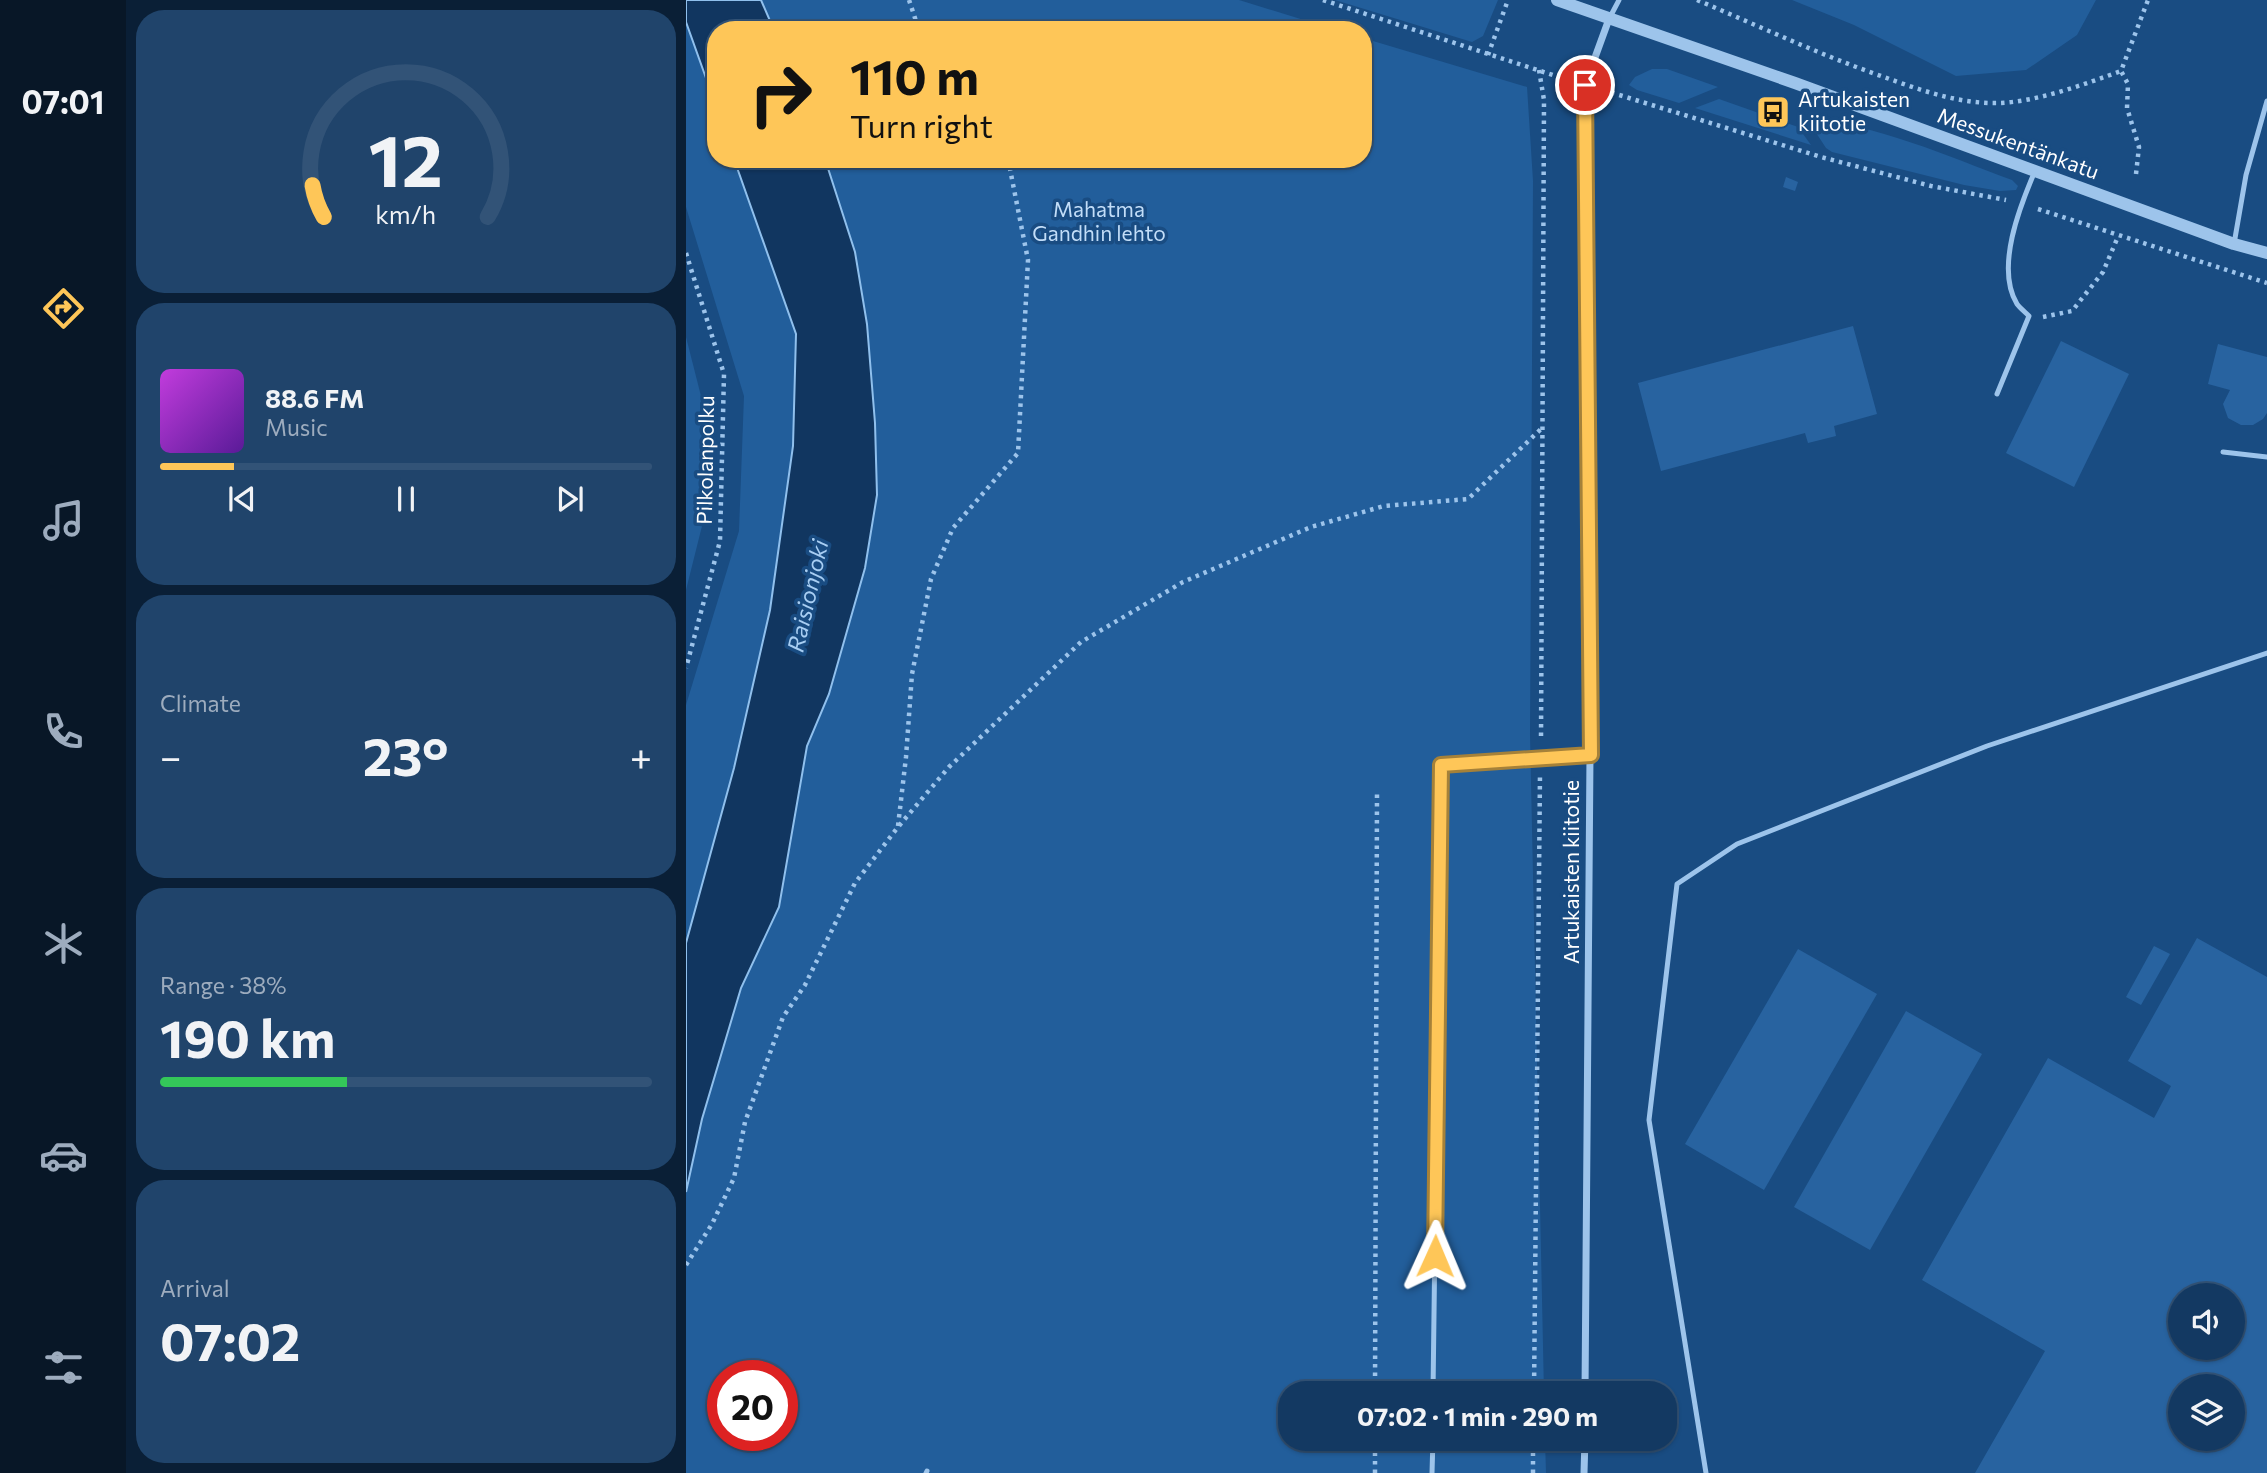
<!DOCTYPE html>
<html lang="en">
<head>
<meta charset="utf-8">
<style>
	body { margin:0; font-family:Commissioner,sans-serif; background:#20446b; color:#f1f3f6; height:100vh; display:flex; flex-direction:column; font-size:26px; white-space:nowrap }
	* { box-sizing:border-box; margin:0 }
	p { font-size:23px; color:#9dacbe }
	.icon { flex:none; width:38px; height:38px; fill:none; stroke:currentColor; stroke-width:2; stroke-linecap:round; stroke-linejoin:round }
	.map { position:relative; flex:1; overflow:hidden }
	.side { display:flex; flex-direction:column; gap:10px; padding:10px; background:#0a1f36; width:560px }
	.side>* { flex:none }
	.hud { position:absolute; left:21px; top:21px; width:665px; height:147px; border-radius:28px; box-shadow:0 2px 5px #0004,0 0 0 2px #325377; background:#fec658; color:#111; overflow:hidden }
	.controls { position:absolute; left:1482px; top:1283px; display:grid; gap:14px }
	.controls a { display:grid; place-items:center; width:77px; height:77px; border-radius:50%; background:#133962; box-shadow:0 2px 5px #0004,0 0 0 2px #325377; font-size:35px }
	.speed { position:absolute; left:21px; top:1360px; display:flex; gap:14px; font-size:35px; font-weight:700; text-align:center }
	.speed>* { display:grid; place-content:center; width:91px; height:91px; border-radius:50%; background:#133962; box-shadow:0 2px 5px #0004,0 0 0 2px #325377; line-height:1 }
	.speed .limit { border:10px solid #d22; background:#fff; color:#111 }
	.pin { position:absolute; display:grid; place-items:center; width:60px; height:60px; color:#fff; margin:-30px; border:4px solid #fff; border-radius:50%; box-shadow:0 2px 7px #0007 }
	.me { position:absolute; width:77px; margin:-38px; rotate:1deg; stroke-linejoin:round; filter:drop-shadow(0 0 5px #0008) }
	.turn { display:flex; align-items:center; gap:24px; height:147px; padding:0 28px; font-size:32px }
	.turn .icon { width:91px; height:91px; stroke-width:2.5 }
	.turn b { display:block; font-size:49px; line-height:60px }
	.big { font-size:52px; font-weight:700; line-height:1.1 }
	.side .card { flex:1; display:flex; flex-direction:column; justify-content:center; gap:10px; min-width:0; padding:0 24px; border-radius:28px; background:#20446b }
	.side .dial { align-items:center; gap:0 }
	.dial svg { height:182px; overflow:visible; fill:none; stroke:#325377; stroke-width:7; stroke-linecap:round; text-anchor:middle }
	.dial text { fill:#f1f3f6; stroke:none }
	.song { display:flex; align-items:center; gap:21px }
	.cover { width:84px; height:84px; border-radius:10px; background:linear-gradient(135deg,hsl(290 70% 55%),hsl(270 70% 35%)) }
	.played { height:7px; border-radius:4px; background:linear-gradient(90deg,#fec658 15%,#325377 15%) }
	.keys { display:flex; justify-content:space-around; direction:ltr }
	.heat { display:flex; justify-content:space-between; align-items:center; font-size:38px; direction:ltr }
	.charge { height:10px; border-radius:5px; background:linear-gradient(90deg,#34c759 38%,#325377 0) }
	.trip { position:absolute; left:592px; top:1381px; width:399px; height:70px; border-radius:28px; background:#133962; box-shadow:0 2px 5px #0004,0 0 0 2px #325377; font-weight:700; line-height:70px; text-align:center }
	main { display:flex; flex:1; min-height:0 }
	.tabs { display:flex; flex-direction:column; width:126px; justify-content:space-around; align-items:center; background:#081727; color:#9dacbe }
	.tabs .icon { width:49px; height:49px }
	.tabs .current { color:#fec658 }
	.tabs b { font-size:32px; color:#f1f3f6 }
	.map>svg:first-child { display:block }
	.green { fill:#225e9b; fill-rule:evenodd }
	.water { fill:#113660; stroke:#90c0ed; stroke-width:2 }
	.building { fill:#2863a0; fill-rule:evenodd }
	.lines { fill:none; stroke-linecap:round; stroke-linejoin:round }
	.path { stroke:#9dc4eb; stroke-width:4.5; stroke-dasharray:3.5 5; stroke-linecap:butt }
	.service { stroke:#9dc4eb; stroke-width:5 }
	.minor { stroke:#9dc4eb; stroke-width:7 }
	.tertiary { stroke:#9dc4eb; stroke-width:12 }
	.route-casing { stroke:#a58139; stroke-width:18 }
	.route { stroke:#fec658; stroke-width:12 }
	.labels { text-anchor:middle; stroke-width:7; stroke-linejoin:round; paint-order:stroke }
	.poi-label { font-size:21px; fill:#fff; stroke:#194c82; text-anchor:start }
	.street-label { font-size:21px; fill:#fff; stroke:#194c82 }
	.park-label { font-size:21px; fill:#c2ddf8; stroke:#194c82 }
	.water-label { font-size:23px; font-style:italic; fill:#a8cef3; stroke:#194c82 }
</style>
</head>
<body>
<main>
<nav class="tabs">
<b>07:01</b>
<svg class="icon current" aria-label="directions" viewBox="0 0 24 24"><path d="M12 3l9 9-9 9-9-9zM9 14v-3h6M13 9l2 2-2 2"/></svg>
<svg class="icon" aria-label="music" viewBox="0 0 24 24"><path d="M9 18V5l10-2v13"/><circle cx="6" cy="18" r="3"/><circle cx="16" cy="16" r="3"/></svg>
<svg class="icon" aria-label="phone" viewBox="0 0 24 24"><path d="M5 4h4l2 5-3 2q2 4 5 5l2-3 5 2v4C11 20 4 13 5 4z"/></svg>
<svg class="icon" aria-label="climate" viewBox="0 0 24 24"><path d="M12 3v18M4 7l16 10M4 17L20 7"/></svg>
<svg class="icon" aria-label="car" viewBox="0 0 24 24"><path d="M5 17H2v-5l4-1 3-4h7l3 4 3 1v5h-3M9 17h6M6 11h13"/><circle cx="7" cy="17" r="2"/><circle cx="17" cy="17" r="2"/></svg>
<svg class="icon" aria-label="filters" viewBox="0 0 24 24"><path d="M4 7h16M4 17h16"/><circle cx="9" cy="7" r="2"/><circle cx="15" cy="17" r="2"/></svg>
</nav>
<section class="side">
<div class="card dial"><svg viewBox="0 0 100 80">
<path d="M14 69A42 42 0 1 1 86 69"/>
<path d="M14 69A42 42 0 0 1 9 55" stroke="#fec658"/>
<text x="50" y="56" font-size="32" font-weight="700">12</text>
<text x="50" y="72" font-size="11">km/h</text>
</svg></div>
<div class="card">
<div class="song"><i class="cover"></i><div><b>88.6 FM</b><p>Music</p></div></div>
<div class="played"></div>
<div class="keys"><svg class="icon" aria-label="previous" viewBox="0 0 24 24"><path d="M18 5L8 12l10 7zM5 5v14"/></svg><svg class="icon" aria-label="pause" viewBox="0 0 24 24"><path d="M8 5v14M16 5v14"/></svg><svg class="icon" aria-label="next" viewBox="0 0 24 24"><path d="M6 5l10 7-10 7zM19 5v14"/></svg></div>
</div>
<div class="card"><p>Climate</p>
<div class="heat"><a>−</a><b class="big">23°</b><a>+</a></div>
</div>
<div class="card"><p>Range · 38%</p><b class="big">190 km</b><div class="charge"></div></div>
<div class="card"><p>Arrival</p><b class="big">07:02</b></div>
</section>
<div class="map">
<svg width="1581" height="1473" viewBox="0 0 1581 1473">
	<rect width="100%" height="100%" fill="#194c82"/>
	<g class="green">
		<polygon points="75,0 553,0 650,30 88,30"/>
		<polygon points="649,0 812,0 797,36 786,42"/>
		<polygon points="1106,0 1410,0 1391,35 1340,70 1270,76 1168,25"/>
		<polygon points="0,22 30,106 30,159 48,159 110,334 107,446 84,610 48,768 0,943 0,705 53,531 58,396 0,207"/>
		<path d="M677 38 841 87 847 181 844 734 858 1393H604V1438L859 1439 860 1473H0V1191L16 1119 55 988 93 907 121 746 143 694 179 568 191 495 189 423 181 324 169 252 139 159H677ZM37 1376H96V1435H37Z"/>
		<polygon points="966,69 981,69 1032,87 993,103 951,90 943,85 949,77"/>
		<polygon points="1033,99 1112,127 1125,145 1009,108"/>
		<path d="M1121 119C1190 124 1261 156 1326 180L1332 186 1330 190 1314 191 1278 185 1146 152 1140 148Z"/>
		<polygon points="0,337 17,404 18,518 0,590"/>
	</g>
	<g class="water">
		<polygon points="0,0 75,0 88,30 30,30 30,106 0,22"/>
		<polygon points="48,159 139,159 169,252 181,324 189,423 191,495 179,568 143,694 121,746 93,907 55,988 16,1119 0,1192 0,943 48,768 84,610 107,446 110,334"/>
	</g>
	<g class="building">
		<polygon points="1100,177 1112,182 1109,191 1097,187"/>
		<polygon points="1167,326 1191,414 1148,426 1150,436 1122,443 1119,433 975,471 952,383"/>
		<polygon points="1375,341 1443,374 1388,487 1320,453"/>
		<polygon points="1532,344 1581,357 1581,413 1577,419 1567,425 1555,425 1542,418 1537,404 1544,390 1522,384"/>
		<path d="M1511 938 1581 977V1473H1289L1359 1351 1236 1280 1362 1058 1468 1118 1485 1086 1442 1061ZM1494 1295H1547V1348H1494ZM1494 1386H1547V1438H1494Z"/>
		<polygon points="1468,946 1484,954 1455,1005 1440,997"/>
		<polygon points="1112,949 1191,994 1078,1190 999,1144"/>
		<polygon points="1220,1011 1296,1054 1184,1250 1108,1207"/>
	</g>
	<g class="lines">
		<g class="path">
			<polyline points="223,0 233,30"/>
			<polyline points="637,0 882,80"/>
			<path d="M1011 0C1073 26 1134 55 1198 77 1234 90 1273 104 1312 103 1351 102 1399 84 1435 71"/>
			<polyline points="802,55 822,0"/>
			<polyline points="853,70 858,100 855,741"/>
			<polyline points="917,90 1135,157 1245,186 1320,200"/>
			<polyline points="1450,174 1453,147 1441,108 1442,84 1435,71 1462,0"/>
			<polyline points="1352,209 1581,283"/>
			<polyline points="0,253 38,374 34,541 0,668"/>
			<polyline points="1357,317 1386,311 1417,272 1431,239"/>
			<polyline points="212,826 220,757 226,674 245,579 267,528 332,453 342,260 322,159"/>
			<polyline points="0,1265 26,1224 48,1178 59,1122 97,1017 119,985 169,883 212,827 263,767 395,642 497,582 625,527 698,506 782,499 856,428"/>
			<polyline points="689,1393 691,792"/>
			<polyline points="848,1393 854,774"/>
			<polyline points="689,1473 689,1438"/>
			<polyline points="847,1473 847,1438"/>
		</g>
		<g class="service">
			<polyline points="923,19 933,0"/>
			<polyline points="1548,244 1560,175 1581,101"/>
			<path d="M1311 394 1343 316C1339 312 1334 308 1331 304 1309 268 1334 206 1349 171"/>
			<polyline points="1537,452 1581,457"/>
			<polyline points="747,1393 755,765 904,755"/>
			<polyline points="240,1473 241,1471"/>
			<polyline points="746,1473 747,1438"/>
			<polyline points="1020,1473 963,1120 991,884 1051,844 1301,746 1581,653"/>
		</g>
		<g class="minor">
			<polyline points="899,1393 904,755 899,85 923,19"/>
			<polyline points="898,1473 899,1438"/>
		</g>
		<polyline class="tertiary" points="871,0 1109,83 1548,244 1581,253"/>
	</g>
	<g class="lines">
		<defs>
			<polyline id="route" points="749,1256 755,765 905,755 899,85"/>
		</defs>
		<use href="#route" class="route-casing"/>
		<use href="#route" class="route"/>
	</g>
	<defs>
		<symbol id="bus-square" viewBox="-11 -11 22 22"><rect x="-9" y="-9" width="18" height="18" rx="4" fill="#fec658" stroke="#194c82"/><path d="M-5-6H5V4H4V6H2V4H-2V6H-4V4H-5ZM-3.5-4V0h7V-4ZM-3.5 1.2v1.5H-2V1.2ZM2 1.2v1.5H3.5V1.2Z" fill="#111"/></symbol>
	</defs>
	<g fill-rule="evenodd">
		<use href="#bus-square" x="1068" y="93" width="38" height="38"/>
	</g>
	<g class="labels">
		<g class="poi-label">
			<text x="1112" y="107">Artukaisten<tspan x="1112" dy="24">kiitotie</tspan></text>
		</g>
		<g class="street-label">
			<text transform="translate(1332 144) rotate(20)" y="7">Messukentänkatu</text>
			<text transform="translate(20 460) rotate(-89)" y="7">Pilkolanpolku</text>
			<text transform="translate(886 872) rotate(-90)" y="7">Artukaisten kiitotie</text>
		</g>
		<g class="park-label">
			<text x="413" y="217">Mahatma<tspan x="413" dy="24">Gandhin lehto</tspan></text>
		</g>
		<g class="water-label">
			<text transform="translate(122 596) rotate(-77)" y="8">Raisionjoki</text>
		</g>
	</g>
</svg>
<div class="controls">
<a><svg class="icon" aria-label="sound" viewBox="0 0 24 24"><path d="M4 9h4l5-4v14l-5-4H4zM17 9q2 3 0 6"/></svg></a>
<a><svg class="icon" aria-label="layers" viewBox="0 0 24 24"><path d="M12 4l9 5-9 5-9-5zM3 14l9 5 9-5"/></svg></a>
</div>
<div class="speed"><div class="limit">20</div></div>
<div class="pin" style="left:899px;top:85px;background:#d93025"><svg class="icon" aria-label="arrive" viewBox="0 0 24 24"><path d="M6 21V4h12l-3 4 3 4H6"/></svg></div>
<svg class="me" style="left:749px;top:1256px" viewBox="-20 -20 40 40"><path d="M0-17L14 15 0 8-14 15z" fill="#fec658" stroke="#fff" stroke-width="4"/></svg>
<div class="trip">07:02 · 1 min · 290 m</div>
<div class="hud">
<div class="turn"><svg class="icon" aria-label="right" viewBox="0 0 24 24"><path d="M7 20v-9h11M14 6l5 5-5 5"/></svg><div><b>110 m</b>Turn right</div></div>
</div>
</div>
</main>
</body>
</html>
